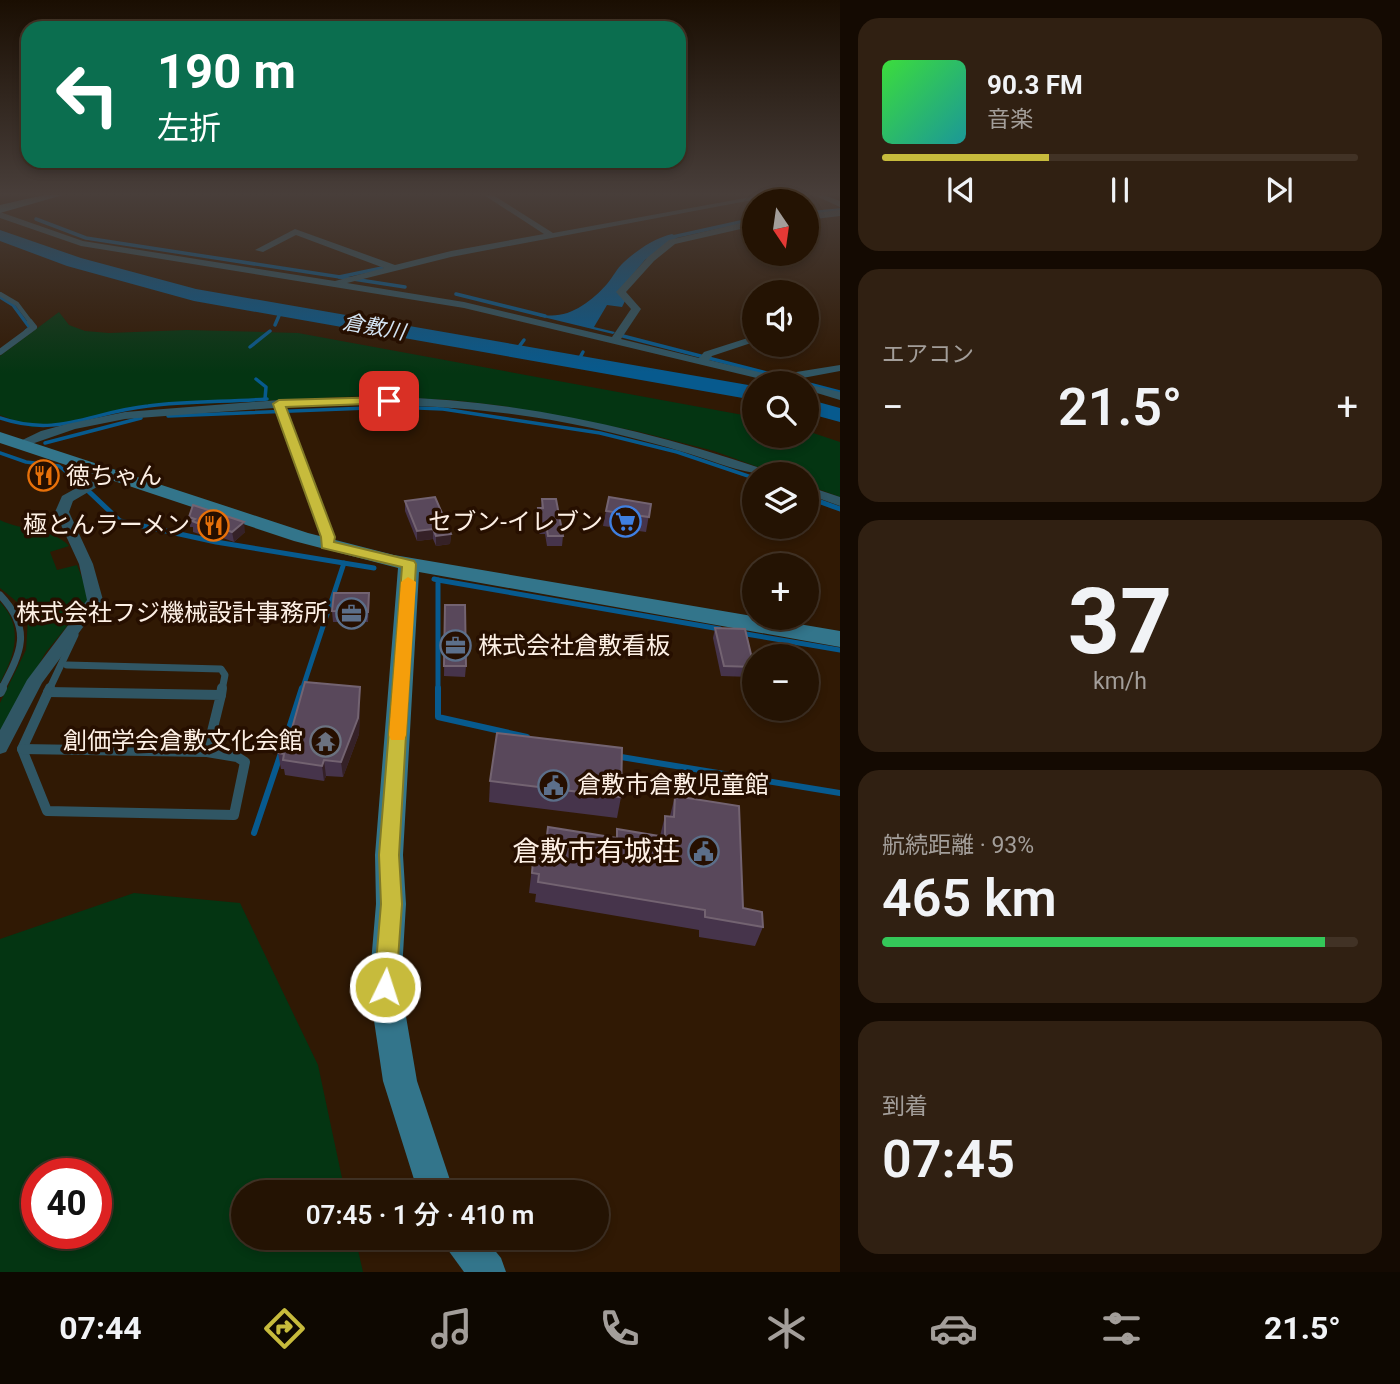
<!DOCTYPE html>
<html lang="ja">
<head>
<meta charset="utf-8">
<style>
	body { margin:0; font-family:Roboto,"Noto Sans JP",sans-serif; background:#302012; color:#f1f3f6; height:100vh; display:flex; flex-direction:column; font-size:26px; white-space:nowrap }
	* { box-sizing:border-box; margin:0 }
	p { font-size:23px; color:#a39e9a }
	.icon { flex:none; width:38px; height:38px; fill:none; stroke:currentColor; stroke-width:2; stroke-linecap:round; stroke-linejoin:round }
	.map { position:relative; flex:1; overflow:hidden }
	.sheet { display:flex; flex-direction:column; gap:18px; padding:18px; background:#140a02; width:560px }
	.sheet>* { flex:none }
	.hud { position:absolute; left:21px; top:21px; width:665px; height:147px; border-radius:21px; box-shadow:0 4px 10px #0003,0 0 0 2px #413225; background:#0b6e4f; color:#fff; overflow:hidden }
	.needle { width:46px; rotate:167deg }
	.fabs { position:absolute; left:742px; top:189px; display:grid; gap:14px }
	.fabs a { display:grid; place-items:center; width:77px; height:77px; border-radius:50%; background:#241303; box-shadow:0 4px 10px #0003,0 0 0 2px #413225; font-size:35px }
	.speed { position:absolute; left:21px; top:1158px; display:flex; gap:14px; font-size:35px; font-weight:700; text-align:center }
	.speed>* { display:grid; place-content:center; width:91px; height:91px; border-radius:50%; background:#241303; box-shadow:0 4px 10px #0003,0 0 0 2px #413225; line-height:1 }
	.speed .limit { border:10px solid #d22; background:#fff; color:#111 }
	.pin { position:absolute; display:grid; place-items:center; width:60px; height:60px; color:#fff; margin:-30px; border-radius:14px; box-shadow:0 4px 10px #0006 }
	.me { position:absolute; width:77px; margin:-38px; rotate:4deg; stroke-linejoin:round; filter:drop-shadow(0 0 5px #0008) }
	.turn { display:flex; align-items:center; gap:24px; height:147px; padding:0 21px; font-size:32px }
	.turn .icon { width:91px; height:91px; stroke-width:2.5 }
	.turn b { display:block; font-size:49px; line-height:60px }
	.big { font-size:52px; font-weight:600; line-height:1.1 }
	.sheet .card { flex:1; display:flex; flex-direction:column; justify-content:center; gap:10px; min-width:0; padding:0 24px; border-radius:21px; background:#302012 }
	.sheet .dial { align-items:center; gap:0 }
	.dial b { font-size:91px; line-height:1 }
	.song { display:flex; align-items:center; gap:21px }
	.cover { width:84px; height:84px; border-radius:10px; background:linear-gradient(135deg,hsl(120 70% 55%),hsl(180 70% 35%)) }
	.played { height:7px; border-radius:4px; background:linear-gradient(90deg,#c7bb3c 35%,#413225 35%) }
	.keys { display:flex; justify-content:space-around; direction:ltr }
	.heat { display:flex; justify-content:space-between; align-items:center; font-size:38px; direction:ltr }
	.charge { height:10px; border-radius:5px; background:linear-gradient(90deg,#34c759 93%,#413225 0) }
	.trip { position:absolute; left:231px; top:1180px; width:378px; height:70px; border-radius:35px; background:#241303; box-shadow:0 4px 10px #0003,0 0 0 2px #413225; font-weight:600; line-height:70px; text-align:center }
	.tabs { display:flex; height:112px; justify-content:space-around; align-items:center; background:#0e0801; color:#a39e9a }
	.tabs .icon { width:49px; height:49px }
	.tabs .selected { color:#c7bb3c }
	.tabs b { font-size:32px; color:#f1f3f6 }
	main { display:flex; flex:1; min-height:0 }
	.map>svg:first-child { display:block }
	.green { fill:#043512; fill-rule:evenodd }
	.water { fill:#075a8e }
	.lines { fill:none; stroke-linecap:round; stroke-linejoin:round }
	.stream-far2 { stroke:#075a8e; stroke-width:3.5 }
	.stream-far1 { stroke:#075a8e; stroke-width:5 }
	.stream { stroke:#075a8e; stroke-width:6 }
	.river { fill:#075a8e; fill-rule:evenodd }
	.lane-far3 { stroke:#305664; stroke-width:4.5 }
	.lane-far2 { stroke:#305664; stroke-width:6 }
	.lane-far1 { stroke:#305664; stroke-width:7 }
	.lane { stroke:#305664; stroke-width:10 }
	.street { fill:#305664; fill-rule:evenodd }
	.secondary { fill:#33758b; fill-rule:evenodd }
	.wall { fill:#46344b }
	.shaded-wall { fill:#352127 }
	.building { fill:#59485b; stroke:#736371; stroke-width:2 }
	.route { fill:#c7bb3c; stroke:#817a27; stroke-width:2 }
	.slow { fill:#f59e0b }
	.labels { text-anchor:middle; stroke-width:7; stroke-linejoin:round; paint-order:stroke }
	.far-water-label { font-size:21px; font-style:italic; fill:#d3e4f3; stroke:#260f00 }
	.poi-label { font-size:24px; fill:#fdf0e5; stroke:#260f00; text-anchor:end }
	.near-poi-label { font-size:28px; fill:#fdf0e5; stroke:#260f00; text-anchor:end }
</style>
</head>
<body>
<main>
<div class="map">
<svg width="840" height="1272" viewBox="0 0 840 1272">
	<rect width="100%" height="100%" fill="#301904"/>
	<g class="green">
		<polygon points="59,312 69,325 85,331 109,333 187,330 298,333 754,417 754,436 807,436 807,431 840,442 840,497 807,485 807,474 777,474 714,451 636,431 503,406 452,400 364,396 155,406 130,408 45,427 31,427 0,415 0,356"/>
		<path d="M0 520C22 531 53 528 69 546L50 552 57 570 77 565 90 598 46 652 0 731V703L26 650 28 619 22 606 0 588Z"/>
		<path d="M0 602C24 627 15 654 0 683Z"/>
		<path d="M134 893 240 903 318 1065 345 1192H243V1237H355L363 1272H0V939ZM37 1174H96V1234H37Z"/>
	</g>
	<path class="water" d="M672 234 678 237 645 260 623 286 625 301 622 307 607 305 594 327 615 332 613 334 539 316 540 314C566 321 590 303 607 284 613 277 617 268 624 262 637 250 655 238 672 234Z"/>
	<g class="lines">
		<g class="stream-far2">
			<polyline points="764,198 782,195"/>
			<polyline points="807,213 840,210"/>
			<polyline points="36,219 86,238 405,287"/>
			<polyline points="668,238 754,219"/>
			<polyline points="339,277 382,268"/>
			<polyline points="456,294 545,316"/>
			<polyline points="0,297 13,305 30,328 26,331"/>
			<polyline points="275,325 281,311"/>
			<polyline points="619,335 840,392"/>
			<polyline points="250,347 270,331"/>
			<polyline points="515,352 524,340"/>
			<polyline points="577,363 583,352"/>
			<polyline points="256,379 266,387 265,399"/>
			<polyline points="168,416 393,407 443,409 600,433 677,452 754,478"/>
			<path d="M0 418C59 438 90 412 148 406 187 401 227 402 267 399"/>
			<polyline points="45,443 141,418"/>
			<polyline points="0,453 26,462 59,466 83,486"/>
		</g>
		<g class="stream-far1">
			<polyline points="81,484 120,521 216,542 374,568"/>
			<polyline points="807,497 840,509"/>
			<polyline points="434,579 438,580 438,690"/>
			<polyline points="438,580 720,629"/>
			<polyline points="740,633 840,650"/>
			<polyline points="302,690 344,563"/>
		</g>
		<g class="stream">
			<polyline points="438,688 438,717 527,737"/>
			<polyline points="284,744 302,688"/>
			<polyline points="615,756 840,793"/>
			<polyline points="254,833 281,753"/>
		</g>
		<g class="river">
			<polygon points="0,230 81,258 196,289 754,386 754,400 194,301 67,266 0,241"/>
			<polygon points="807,399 840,408 840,422 807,413"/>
		</g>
		<polyline class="lane-far3" points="0,294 17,304 32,324"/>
		<polyline class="lane-far2" points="0,352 34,327 30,322"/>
		<g class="lane-far1">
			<path d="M0 595C33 630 21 652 1 690"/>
			<polyline points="67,665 221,669 225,675 222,690"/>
			<polyline points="49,690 75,635"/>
		</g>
		<g class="lane">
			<polyline points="50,688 22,749 47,811 234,815 245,762 237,757 207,752"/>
			<polyline points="0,692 2,688"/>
			<polyline points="221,695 222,688"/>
			<polyline points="22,749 207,752 221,695 48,692"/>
		</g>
		<g class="street">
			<polygon points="484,195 493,195 553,233 762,195 778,195 451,257 347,283 464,302 612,337 631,309 616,292 648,257 669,240 754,220 754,226 675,244 654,261 626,292 641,309 621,339 699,358 704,352 754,336 754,342 712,356 709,360 780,377 790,373 840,365 840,371 792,380 797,383 778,383 464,308 81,246 0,218 0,212 83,241 335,281 384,268 296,235 263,252 255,250 295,229 395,265 451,251 544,234"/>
			<polygon points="814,195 824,195 840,201 840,207"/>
			<polygon points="840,210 840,216 807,220 807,214"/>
			<polygon points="807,384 840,392 840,400 807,390"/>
			<path d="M390 397C520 400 646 429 769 471L771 474C744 475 717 462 690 454 658 444 625 436 592 428 491 406 389 401 286 407L335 537 334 545 327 549 320 545 321 537 274 408 125 419 75 429 20 448 14 444 41 431 67 424 125 412 279 400Z"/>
			<polygon points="109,470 114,471 114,477 73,501 69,512 93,564 103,600 42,683 6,752 0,754 0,730 27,680 87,600 79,564 55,512 62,496"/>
			<polygon points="807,486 840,497 840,506 807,494"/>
		</g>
		<g class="secondary">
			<polygon points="44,195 63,195 0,213 0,205"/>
			<polygon points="0,432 308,533 394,555 840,631 840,647 419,572 403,855 406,904 401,987 417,1081 454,1192 418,1192 383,1081 369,987 376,904 375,855 398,568 294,541 0,443"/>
			<polygon points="442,1237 484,1237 501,1258 506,1272 464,1272 448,1250"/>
		</g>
	</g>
	<g class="wall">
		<polygon points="542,499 563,536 562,546 547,546 545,534 539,534 537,518 538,508 541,508"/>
		<polygon points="405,501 451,534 450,544 436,546 433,539 417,541 405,511"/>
		<polygon points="651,504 646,532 603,526 606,511"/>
		<polygon points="189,517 245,532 234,542 220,537 217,540 193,532 193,527 190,527"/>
		<polygon points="369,593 368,622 333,622 332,611"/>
		<polygon points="445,605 466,666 465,677 444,676"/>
		<polygon points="715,628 754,667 751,677 721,676 713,638"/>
		<polygon points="360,703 359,734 343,777 326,776 324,781 285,775 284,769 281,769 278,753 289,739"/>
		<polygon points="490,781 621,797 617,818 489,802"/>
		<polygon points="675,796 743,908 763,927 755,946 699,937 699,930 535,902 536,894 529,893 534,850 545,852 616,838 617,829 660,836 665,816 670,816"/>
	</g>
	<g class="shaded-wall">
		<polygon points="244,522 245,532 234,542 232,532"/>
		<polygon points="218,527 220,537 217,540 215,530"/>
		<polygon points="433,529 433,539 417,541 417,531"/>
		<polygon points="451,534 450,544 436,546 436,536"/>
		<polygon points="369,593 370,603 368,622 368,612"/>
		<polygon points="360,687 360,703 359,734 343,777 341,762"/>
		<polygon points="324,760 326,776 324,781 322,766"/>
	</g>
	<g class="building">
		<polygon points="435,497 451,534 436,536 433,529 417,531 405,501"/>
		<polygon points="609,497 651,504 649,517 606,511"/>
		<polygon points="542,499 556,499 563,536 548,536 546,524 540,524 538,508 543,508"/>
		<polygon points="193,505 244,522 232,532 218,527 215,530 192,521 195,519 189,517"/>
		<polygon points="334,593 369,593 368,612 332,611"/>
		<polygon points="445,605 465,605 466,666 444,666"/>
		<polygon points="715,628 745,629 754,667 724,666"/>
		<polygon points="305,682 360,687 358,718 341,762 324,760 322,766 283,760 284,754 278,753 282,738 289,739"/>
		<polygon points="497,733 622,748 621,797 490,781"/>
		<polygon points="675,796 739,806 743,908 762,912 763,927 705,917 705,910 538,882 539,874 532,873 534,850 545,852 548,827 617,838 617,829 665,837 665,816 674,817"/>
	</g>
	<linearGradient id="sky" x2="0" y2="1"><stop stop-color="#1a0e02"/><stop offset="0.52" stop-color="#483e3a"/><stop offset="1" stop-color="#483e3a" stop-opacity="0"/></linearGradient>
	<rect width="840" height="373" fill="url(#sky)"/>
	<polygon class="route" points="389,397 394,398 394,403 286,407 335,537 334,542 414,561 416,564 399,855 402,904 396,987 393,994 385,997 377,994 374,987 381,904 379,855 402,567 322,548 321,537 273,404 279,400"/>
	<polygon class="slow" points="408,577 416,582 406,735 404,740 391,740 389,735 401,582"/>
	<defs>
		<symbol id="restaurant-ring" viewBox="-11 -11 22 22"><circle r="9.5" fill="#260f00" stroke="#e8710a" stroke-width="1.5"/><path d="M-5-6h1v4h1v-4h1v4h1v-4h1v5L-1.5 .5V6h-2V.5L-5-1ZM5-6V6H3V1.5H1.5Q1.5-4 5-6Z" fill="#e8710a"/></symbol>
		<symbol id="supermarket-ring" viewBox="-11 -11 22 22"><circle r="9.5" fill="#260f00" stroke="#3f7fe0" stroke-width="1.5"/><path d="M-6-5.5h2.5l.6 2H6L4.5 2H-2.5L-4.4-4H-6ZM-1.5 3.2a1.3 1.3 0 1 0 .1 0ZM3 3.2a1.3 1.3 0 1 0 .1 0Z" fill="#3f7fe0"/></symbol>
		<symbol id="office-ring" viewBox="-11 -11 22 22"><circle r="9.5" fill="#260f00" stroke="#5c6f8a" stroke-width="1.5"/><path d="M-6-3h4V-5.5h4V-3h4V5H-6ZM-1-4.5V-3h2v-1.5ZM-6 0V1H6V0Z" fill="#5c6f8a"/></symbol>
		<symbol id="temple-ring" viewBox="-11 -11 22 22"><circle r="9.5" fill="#260f00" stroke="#6b7280" stroke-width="1.5"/><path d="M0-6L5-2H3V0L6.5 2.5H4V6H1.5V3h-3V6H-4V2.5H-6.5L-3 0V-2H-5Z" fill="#6b7280"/></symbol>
		<symbol id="civic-ring" viewBox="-11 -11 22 22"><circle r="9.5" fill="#260f00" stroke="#5c6f8a" stroke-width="1.5"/><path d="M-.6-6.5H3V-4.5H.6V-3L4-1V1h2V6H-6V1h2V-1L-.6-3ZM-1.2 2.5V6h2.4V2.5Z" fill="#5c6f8a"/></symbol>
	</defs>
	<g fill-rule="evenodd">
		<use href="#restaurant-ring" x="26" y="458" width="35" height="35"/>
		<use href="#supermarket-ring" x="608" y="504" width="35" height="35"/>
		<use href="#restaurant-ring" x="196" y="508" width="35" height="35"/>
		<use href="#office-ring" x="334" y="596" width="35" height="35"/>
		<use href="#office-ring" x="438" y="628" width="35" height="35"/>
		<use href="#temple-ring" x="308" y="724" width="35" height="35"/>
		<use href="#civic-ring" x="536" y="768" width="35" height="35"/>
		<use href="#civic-ring" x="686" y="834" width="35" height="35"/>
	</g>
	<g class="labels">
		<g class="far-water-label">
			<text transform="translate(374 327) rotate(10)" y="7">倉敷川</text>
		</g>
		<g class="poi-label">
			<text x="66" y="484" text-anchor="start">徳ちゃん</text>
			<text x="603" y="530">セブン-イレブン</text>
			<text x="190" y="533">極とんラーメン</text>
			<text x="328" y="621">株式会社フジ機械設計事務所</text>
			<text x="478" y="654" text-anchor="start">株式会社倉敷看板</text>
			<text x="303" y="749">創価学会倉敷文化会館</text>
			<text x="577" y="793" text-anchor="start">倉敷市倉敷児童館</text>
		</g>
		<g class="near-poi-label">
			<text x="680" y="861">倉敷市有城荘</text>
		</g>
	</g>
</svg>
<div class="fabs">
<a><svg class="needle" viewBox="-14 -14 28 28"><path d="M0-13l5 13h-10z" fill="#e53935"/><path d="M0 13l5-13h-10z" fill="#a39e9a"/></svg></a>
<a><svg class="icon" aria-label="sound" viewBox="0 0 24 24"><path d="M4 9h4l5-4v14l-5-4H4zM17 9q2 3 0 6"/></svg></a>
<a><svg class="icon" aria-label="search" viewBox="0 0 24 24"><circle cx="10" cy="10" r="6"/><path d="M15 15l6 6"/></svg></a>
<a><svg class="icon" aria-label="layers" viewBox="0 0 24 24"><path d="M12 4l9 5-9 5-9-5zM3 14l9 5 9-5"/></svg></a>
<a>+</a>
<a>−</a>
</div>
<div class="speed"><div class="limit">40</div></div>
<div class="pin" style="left:389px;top:401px;background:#d93025"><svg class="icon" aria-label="arrive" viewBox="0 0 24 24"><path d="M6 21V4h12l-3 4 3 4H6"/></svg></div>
<svg class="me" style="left:385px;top:987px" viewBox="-20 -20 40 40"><circle r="17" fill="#c7bb3c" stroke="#fff" stroke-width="3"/><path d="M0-11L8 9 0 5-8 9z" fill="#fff"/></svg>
<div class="trip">07:45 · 1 分 · 410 m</div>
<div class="hud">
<div class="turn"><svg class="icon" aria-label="left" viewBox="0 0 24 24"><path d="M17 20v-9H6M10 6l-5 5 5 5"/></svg><div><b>190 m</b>左折</div></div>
</div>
</div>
<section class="sheet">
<div class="card">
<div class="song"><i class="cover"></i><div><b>90.3 FM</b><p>音楽</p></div></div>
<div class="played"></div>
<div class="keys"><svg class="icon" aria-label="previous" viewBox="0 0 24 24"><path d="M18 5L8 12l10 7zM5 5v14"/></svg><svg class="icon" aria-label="pause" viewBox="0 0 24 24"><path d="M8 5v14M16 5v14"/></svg><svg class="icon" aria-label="next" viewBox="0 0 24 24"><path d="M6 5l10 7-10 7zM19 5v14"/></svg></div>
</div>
<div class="card"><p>エアコン</p>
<div class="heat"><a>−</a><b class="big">21.5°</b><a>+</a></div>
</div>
<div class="card dial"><b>37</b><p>km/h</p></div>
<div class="card"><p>航続距離 · 93%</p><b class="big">465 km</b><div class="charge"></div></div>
<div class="card"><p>到着</p><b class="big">07:45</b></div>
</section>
</main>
<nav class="tabs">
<b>07:44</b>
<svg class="icon selected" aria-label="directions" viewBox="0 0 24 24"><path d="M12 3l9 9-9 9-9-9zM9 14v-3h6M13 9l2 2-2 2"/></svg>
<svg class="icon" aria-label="music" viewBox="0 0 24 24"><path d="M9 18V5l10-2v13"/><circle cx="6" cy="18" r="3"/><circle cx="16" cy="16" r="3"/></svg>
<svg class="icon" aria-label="phone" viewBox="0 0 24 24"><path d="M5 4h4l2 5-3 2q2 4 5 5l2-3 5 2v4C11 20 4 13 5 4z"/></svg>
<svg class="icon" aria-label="climate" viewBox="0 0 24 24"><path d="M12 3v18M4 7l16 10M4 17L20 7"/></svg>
<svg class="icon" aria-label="car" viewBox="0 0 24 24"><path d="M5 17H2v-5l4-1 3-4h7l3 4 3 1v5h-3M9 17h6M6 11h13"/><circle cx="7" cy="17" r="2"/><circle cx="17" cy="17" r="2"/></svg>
<svg class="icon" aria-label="filters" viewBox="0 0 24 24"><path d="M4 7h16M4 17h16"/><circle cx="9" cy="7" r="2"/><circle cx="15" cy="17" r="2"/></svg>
<b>21.5°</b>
</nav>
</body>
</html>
